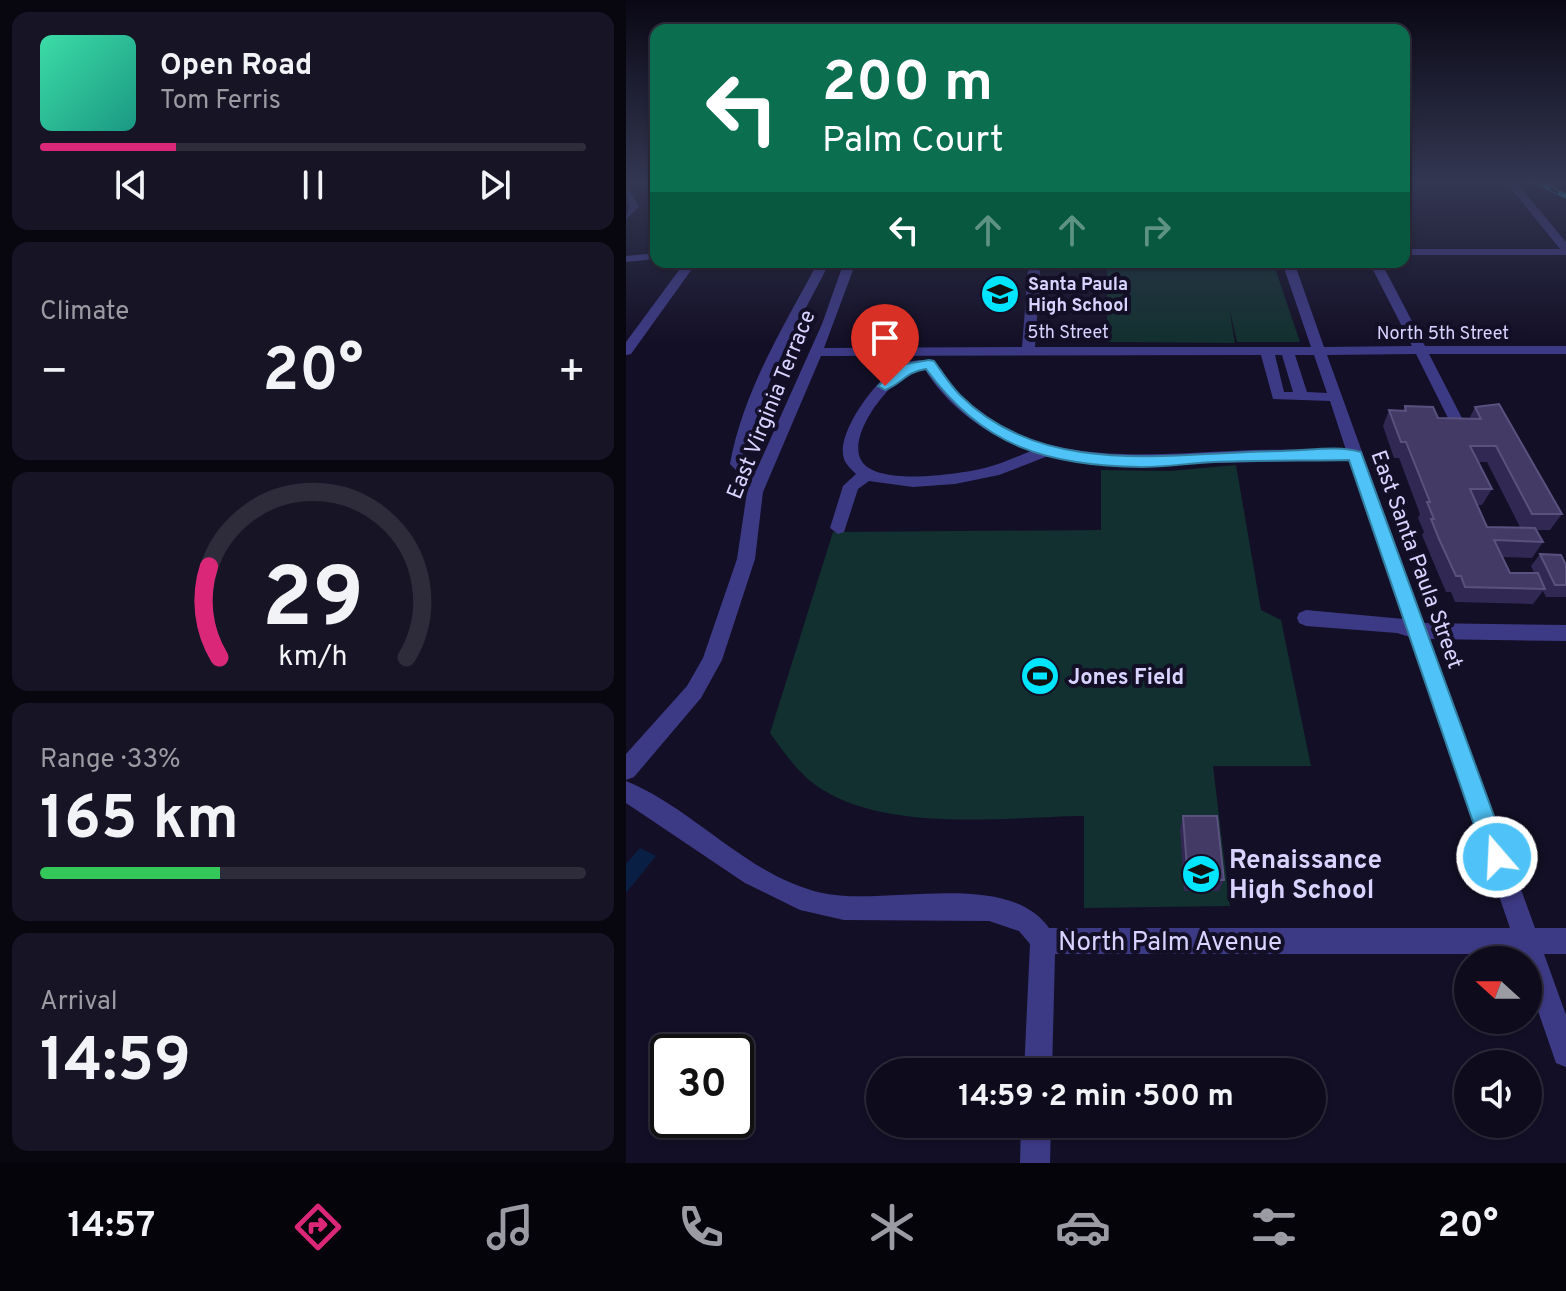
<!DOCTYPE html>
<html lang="en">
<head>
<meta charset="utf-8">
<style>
	body { margin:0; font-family:Overpass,sans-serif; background:#171425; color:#f1f3f6; height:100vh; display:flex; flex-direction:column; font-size:30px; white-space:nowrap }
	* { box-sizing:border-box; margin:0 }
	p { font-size:26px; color:#9b9ba3 }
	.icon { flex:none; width:44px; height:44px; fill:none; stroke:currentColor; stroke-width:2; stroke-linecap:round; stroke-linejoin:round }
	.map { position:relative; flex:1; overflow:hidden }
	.details { display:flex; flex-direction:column; gap:12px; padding:12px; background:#08060f; width:626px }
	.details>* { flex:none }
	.hud { position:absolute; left:24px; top:24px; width:760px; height:244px; border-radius:16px; box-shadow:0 2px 6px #0004,0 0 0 2px #2e2b3b; background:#0b6e4f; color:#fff; overflow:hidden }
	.needle { width:52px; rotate:291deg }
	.fabs { position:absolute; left:828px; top:946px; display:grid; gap:16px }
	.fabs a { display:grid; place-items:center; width:88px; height:88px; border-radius:50%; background:#0e0b1c; box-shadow:0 2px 6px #0004,0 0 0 2px #2e2b3b; font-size:40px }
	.speed { position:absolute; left:24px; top:1034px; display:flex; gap:16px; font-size:40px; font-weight:700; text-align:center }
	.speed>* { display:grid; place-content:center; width:104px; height:104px; border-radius:50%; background:#0e0b1c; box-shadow:0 2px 6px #0004,0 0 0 2px #2e2b3b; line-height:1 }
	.speed .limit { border:4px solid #111; border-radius:12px; background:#fff; color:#111 }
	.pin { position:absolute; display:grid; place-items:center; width:68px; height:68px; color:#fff; margin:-82px -34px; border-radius:50% 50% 50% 0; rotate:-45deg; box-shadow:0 0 8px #0007 }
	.pin .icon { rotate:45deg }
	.me { position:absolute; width:88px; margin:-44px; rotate:341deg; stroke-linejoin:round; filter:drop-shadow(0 0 6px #0008) }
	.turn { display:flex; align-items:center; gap:28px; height:168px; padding:0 40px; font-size:36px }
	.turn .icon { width:104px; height:104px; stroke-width:2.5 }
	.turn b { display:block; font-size:56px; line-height:68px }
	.lanes { display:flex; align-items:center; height:76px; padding:0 40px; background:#0003; justify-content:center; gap:40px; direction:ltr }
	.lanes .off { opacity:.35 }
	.big { font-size:60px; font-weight:700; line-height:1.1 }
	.details .widget { flex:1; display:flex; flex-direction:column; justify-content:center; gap:12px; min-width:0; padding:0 28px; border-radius:16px; background:#171425 }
	.details .dial { align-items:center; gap:0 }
	.dial svg { height:208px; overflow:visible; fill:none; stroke:#2e2b3b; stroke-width:7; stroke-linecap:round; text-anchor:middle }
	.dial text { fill:#f1f3f6; stroke:none }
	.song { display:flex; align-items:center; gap:24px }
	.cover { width:96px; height:96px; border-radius:12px; background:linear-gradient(135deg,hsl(160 70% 55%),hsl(170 70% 35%)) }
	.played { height:8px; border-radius:4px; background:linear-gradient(90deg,#db2777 25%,#2e2b3b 25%) }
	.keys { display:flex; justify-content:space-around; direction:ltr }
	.heat { display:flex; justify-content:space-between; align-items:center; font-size:44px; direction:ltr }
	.charge { height:12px; border-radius:6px; background:linear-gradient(90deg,#34c759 33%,#2e2b3b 0) }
	.trip { position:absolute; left:240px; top:1058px; width:460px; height:80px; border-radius:40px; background:#0e0b1c; box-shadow:0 2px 6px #0004,0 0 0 2px #2e2b3b; font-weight:700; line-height:80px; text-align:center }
	.dock { display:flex; height:128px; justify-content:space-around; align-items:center; background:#06040b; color:#9b9ba3 }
	.dock .icon { width:56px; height:56px }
	.dock .on { color:#db2777 }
	.dock b { font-size:36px; color:#f1f3f6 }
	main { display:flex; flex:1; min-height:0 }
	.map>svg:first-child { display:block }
	.green { fill:#12302f }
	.water { fill:#0a1f44 }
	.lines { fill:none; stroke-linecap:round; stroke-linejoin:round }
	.minor { fill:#3d3a85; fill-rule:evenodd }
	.rail-casing { stroke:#00e5ff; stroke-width:5 }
	.rail { stroke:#130f26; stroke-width:3; stroke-dasharray:9; stroke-linecap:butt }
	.wall { fill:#312854; fill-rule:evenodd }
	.building { fill:#433a66; stroke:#5a527e; stroke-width:2 }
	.route { fill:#4fc3f7; stroke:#337fa1; stroke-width:2 }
	.labels { text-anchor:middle; stroke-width:8; stroke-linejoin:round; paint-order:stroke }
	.far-poi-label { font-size:18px; font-weight:bold; fill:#d9d4ff; stroke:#130f26; text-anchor:start }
	.far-street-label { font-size:18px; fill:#d9d4ff; stroke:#130f26 }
	.street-label { font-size:22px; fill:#d9d4ff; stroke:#130f26 }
	.poi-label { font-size:22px; font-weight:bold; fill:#d9d4ff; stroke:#130f26; text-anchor:start }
	.near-poi-label { font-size:26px; font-weight:bold; fill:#d9d4ff; stroke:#130f26; text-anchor:start }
	.near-street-label { font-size:26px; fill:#d9d4ff; stroke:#130f26 }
</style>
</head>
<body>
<main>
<section class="details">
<div class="widget">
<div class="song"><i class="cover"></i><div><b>Open Road</b><p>Tom Ferris</p></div></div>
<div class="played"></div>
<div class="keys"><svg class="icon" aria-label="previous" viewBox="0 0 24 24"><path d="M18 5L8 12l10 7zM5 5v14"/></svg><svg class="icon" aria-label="pause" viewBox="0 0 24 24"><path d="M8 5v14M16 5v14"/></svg><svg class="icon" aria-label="next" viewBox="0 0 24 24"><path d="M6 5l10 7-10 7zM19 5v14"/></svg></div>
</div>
<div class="widget"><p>Climate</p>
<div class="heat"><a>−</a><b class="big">20°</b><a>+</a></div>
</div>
<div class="widget dial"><svg viewBox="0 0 100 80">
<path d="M14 69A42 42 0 1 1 86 69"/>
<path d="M14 69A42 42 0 0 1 10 34" stroke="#db2777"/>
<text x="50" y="56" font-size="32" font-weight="700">29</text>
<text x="50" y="72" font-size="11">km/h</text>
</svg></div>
<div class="widget"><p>Range · 33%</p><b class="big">165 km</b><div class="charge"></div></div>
<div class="widget"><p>Arrival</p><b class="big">14:59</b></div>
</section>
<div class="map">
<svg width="940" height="1163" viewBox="0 0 940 1163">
	<rect width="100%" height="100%" fill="#130f26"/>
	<g class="green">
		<polygon points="593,262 647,262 674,342 611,342 603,307 609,343 481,342 481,263"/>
		<path d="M610 465 635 610 655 620 685 766H587L604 906 458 908V816C376 817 257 834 188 784 170 770 157 751 144 733L207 532 475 530V470L544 471Z"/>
	</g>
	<polygon class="water" points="14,848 30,856 0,893 0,864"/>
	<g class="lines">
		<g class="minor">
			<polygon points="879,181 889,181 940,242 940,255 778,255 778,249 934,249"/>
			<polygon points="0,188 3,189 13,207 0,219 3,207"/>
			<polygon points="30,253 30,259 0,262 0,256"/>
			<polygon points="59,262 71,262 5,354 0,355 0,342"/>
			<path d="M192 262H204C171 326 131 391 120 462L130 471 196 324 218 262H230L198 348 396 347 402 271 408 268 414 271 409 347H685L656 262H668L698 347 786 346 743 262H755L799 346H940V354H803L837 420 830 425 823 420 790 354 701 355 798 623 940 625V641L804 639 909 928H940V954H918L940 1015V1067L930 1063 902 982V960H894L892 954H429L426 1072H398L404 944 393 931 363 921 218 920 174 910 119 883 0 803V781C69 809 121 876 196 893 259 907 381 868 423 928H884L784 637 771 633 680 626 673 623 671 618 673 613 680 610 778 619 724 460 496 465 466 464 422 456 373 475 329 484 287 487 243 481 232 489 218 532 212 534 204 528 217 486 230 474C226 470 220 465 218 459 209 433 253 375 276 364 286 360 298 359 308 361 376 469 494 456 605 451 643 449 682 450 720 450L704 401 647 399 635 355 195 356 137 492 129 559 96 660 75 698 8 777 0 780V754L61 686 77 658 111 559 121 492 126 481 118 478 104 464C117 391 158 326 192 262ZM649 355H656L667 392H658ZM669 355H688L701 393 681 392ZM298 368C322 408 362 436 405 451 390 457 375 464 359 468 334 474 249 487 235 460 220 433 271 369 298 368Z"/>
			<polygon points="395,1124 425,1124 424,1163 394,1163"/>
		</g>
		<defs>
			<polyline id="rail" points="908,181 940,196"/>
		</defs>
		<use href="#rail" class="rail-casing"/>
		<use href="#rail" class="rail"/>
	</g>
	<g class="wall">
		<path d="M779 406 812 418 843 419 849 407 936 514 924 530H911L917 542 906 558 876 557 884 573H908L905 566 914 554 940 565V597H920L917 591 907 604 829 602 825 592H820L796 535 798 532 792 518 794 514 773 458H768L757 426 763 410H777ZM852 462H861L894 527H861L852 505H856L866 489Z"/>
		<polygon points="557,816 598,880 593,891 558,891 554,829"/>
	</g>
	<g class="building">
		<polygon points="873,404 936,514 906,514 870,446 844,446 866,489 844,489 861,527 909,528 917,542 868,540 884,573 912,573 919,589 839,587 835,576 830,576 813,539 805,519 808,519 801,502 804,502 780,442 775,442 763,410 780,411 779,406 807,407 812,418 855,419 849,407"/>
		<polygon points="914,554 935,555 940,565 940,585 929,585"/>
		<polygon points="557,816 591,816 598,880 562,880"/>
	</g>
	<linearGradient id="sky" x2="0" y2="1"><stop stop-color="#0a0815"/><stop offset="0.53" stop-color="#333752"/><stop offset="1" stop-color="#333752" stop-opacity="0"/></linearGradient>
	<rect width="940" height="344" fill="url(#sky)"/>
	<path class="route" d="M303 360 308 361C316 372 324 385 334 395 419 480 548 452 655 451 680 451 711 445 735 452L883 857 880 865 871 869 863 865 859 857 723 460C679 461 634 460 589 462 565 463 540 467 516 467 421 465 358 448 300 369 279 372 276 384 259 390L252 386 274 365Z"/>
	<defs>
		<symbol id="school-disc" viewBox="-11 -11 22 22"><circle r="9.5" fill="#00e5ff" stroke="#130f26"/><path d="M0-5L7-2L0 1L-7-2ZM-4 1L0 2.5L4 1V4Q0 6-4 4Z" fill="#111"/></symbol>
		<symbol id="stadium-disc" viewBox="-11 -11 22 22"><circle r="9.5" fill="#00e5ff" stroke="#130f26"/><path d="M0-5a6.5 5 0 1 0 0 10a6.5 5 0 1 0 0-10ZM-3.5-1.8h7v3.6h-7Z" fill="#111"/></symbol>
	</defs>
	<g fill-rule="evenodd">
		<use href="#school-disc" x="352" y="272" width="44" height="44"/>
		<use href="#stadium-disc" x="392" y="654" width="44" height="44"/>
		<use href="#school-disc" x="553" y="852" width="44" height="44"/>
	</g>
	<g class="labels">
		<g class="far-poi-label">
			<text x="402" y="290">Santa Paula<tspan x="402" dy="21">High School</tspan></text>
		</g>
		<g class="far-street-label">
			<text x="442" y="338">5th Street</text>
			<text x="817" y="339">North 5th Street</text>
		</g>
		<g class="street-label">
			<text transform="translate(144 404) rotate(-68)" y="8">East Virginia Terrace</text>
			<text transform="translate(792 559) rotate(70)" y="8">East Santa Paula Street</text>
		</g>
		<g class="poi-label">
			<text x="442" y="684">Jones Field</text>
		</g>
		<g class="near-poi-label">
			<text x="603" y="868">Renaissance<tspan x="603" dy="30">High School</tspan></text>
		</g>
		<g class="near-street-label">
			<text x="544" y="950">North Palm Avenue</text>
		</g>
	</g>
</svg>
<div class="fabs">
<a><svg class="needle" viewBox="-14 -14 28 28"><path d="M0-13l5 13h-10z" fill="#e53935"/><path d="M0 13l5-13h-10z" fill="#9b9ba3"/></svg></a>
<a><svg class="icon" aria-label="sound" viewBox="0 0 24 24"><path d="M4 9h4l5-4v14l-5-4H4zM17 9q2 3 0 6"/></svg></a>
</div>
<div class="speed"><div class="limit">30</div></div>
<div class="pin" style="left:259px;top:386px;background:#d93025"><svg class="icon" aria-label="arrive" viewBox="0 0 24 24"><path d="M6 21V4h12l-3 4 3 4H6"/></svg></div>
<svg class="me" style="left:871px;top:857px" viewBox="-20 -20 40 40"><circle r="17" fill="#4fc3f7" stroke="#fff" stroke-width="3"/><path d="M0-11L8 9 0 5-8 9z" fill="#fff"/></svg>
<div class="trip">14:59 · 2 min · 500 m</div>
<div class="hud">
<div class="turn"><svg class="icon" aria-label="left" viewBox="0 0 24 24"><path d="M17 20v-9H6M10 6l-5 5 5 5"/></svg><div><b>200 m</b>Palm Court</div></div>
<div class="lanes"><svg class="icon" aria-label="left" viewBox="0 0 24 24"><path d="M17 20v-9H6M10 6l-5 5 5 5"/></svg><svg class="icon off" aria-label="ahead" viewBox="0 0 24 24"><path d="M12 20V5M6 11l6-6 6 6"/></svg><svg class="icon off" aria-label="ahead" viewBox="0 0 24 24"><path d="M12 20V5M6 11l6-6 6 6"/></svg><svg class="icon off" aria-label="right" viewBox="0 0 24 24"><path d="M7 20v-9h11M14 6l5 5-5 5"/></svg></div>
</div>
</div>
</main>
<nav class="dock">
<b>14:57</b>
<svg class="icon on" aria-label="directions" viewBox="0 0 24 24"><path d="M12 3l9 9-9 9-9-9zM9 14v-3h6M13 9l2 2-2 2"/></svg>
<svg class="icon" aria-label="music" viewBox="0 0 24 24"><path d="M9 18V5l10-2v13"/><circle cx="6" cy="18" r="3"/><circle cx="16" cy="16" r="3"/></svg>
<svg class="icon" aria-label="phone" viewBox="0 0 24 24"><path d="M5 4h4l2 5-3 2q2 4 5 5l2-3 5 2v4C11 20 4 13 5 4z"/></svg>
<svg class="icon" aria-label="climate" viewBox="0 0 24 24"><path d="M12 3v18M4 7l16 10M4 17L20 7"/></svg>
<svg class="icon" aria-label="car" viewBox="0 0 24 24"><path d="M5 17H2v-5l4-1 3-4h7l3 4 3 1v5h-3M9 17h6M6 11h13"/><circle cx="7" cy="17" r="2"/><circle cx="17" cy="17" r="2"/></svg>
<svg class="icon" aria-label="filters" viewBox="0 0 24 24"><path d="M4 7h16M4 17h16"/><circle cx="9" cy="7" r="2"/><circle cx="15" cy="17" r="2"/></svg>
<b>20°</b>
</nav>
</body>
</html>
